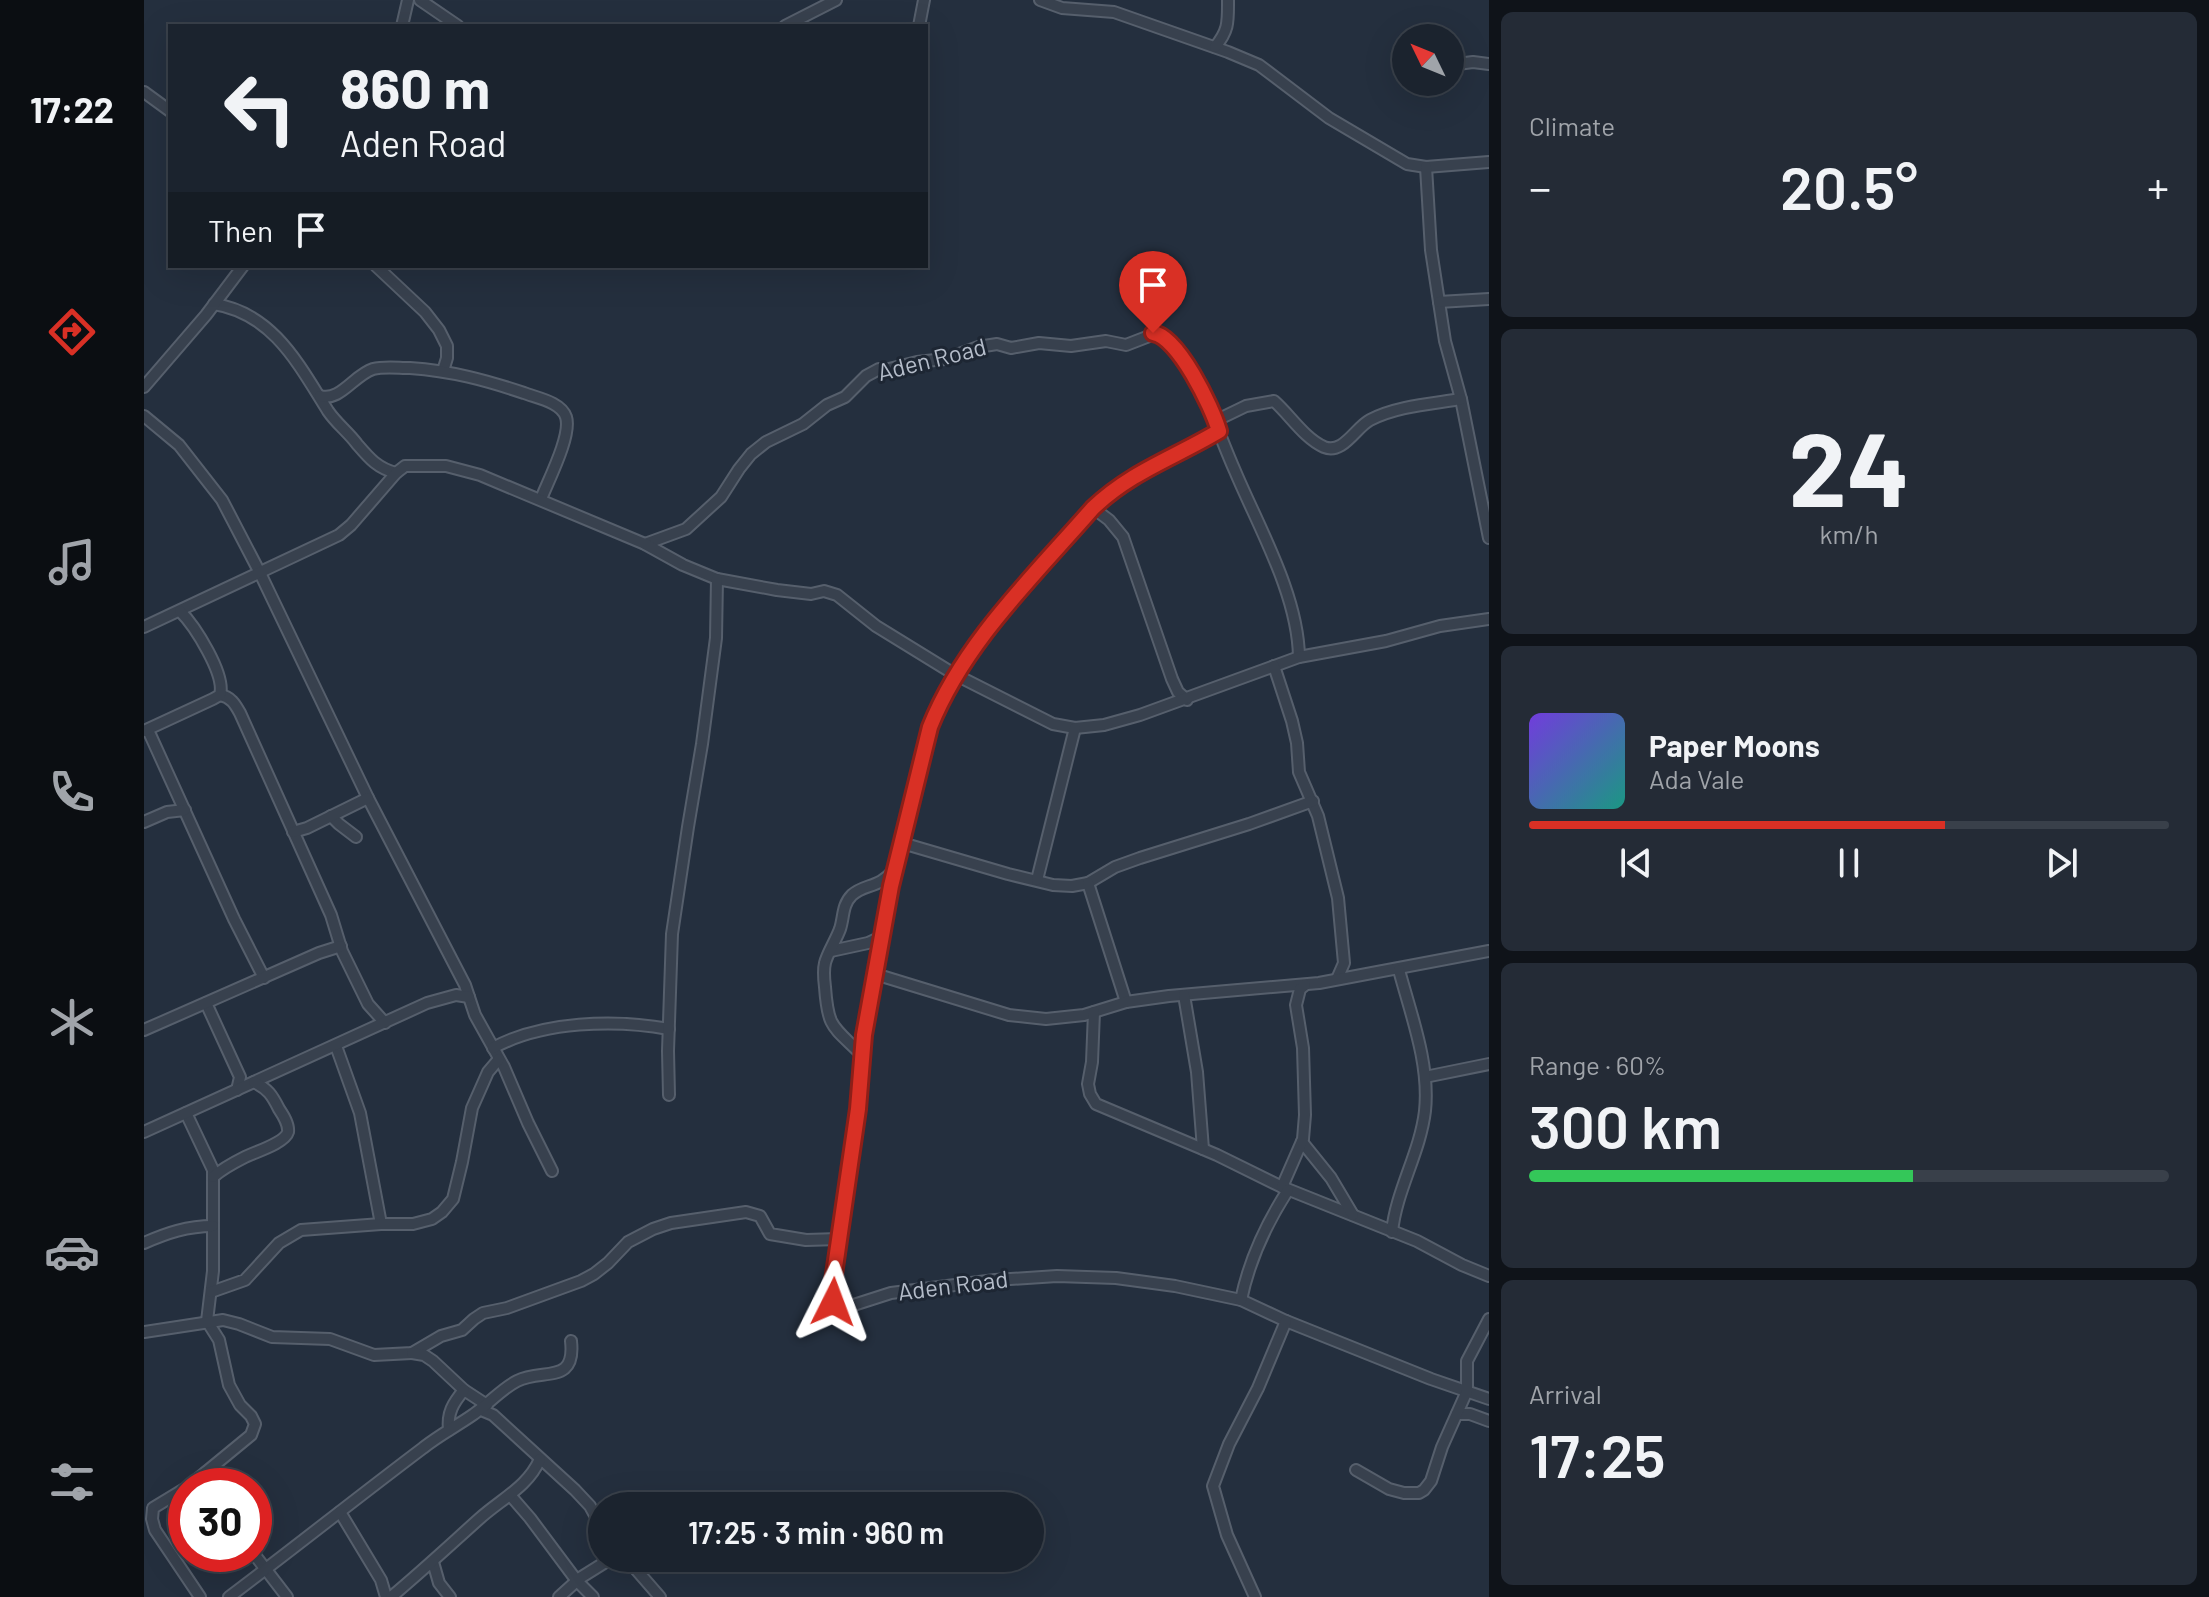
<!DOCTYPE html>
<html lang="en">
<head>
<meta charset="utf-8">
<style>
	body { margin:0; font-family:Barlow,sans-serif; background:#242b36; color:#f1f3f6; height:100vh; display:flex; flex-direction:column; font-size:30px; white-space:nowrap }
	* { box-sizing:border-box; margin:0 }
	p { font-size:26px; color:#a0a4aa }
	.icon { flex:none; width:44px; height:44px; fill:none; stroke:currentColor; stroke-width:2; stroke-linecap:round; stroke-linejoin:round }
	.map { position:relative; flex:1; overflow:hidden }
	.panel { display:flex; flex-direction:column; gap:12px; padding:12px; background:#0f1319; width:720px }
	.panel>* { flex:none }
	.guide { position:absolute; left:24px; top:24px; width:760px; height:244px; border-radius:0px; box-shadow:0 8px 32px #0002,0 0 0 2px #39404a; background:#1b232e; color:#f1f3f6; overflow:hidden }
	.needle { width:52px; rotate:313deg }
	.tools { position:absolute; left:1248px; top:24px; display:grid; gap:16px }
	.tools a { display:grid; place-items:center; width:72px; height:72px; border-radius:50%; background:#1b232e; box-shadow:0 8px 32px #0002,0 0 0 2px #39404a; font-size:40px }
	.speed { position:absolute; left:24px; top:1468px; display:flex; gap:16px; font-size:40px; font-weight:700; text-align:center }
	.speed>* { display:grid; place-content:center; width:104px; height:104px; border-radius:50%; background:#1b232e; box-shadow:0 8px 32px #0002,0 0 0 2px #39404a; line-height:1 }
	.speed .limit { border:12px solid #d22; background:#fff; color:#111 }
	.pin { position:absolute; display:grid; place-items:center; width:68px; height:68px; color:#fff; margin:-82px -34px; border-radius:50% 50% 50% 0; rotate:-45deg; box-shadow:0 0 8px #0007 }
	.pin .icon { rotate:45deg }
	.me { position:absolute; width:88px; margin:-44px; rotate:3deg; stroke-linejoin:round; filter:drop-shadow(0 0 6px #0008) }
	.turn { display:flex; align-items:center; gap:28px; height:168px; padding:0 40px; font-size:36px }
	.turn .icon { width:104px; height:104px; stroke-width:2.5 }
	.turn b { display:block; font-size:56px; line-height:68px }
	.then { display:flex; align-items:center; height:76px; padding:0 40px; background:#0003; gap:16px; font-size:30px }
	.big { font-size:60px; font-weight:600; line-height:1.1 }
	.panel .widget { flex:1; display:flex; flex-direction:column; justify-content:center; gap:12px; min-width:0; padding:0 28px; border-radius:12px; background:#242b36 }
	.panel .dial { align-items:center; gap:0 }
	.dial b { font-size:104px; line-height:1 }
	.song { display:flex; align-items:center; gap:24px }
	.cover { width:96px; height:96px; border-radius:12px; background:linear-gradient(135deg,hsl(260 70% 55%),hsl(170 70% 35%)) }
	.played { height:8px; border-radius:4px; background:linear-gradient(90deg,#d93025 65%,#39404a 65%) }
	.keys { display:flex; justify-content:space-around; direction:ltr }
	.heat { display:flex; justify-content:space-between; align-items:center; font-size:44px; direction:ltr }
	.charge { height:12px; border-radius:6px; background:linear-gradient(90deg,#34c759 60%,#39404a 0) }
	.trip { position:absolute; left:444px; top:1492px; width:456px; height:80px; border-radius:40px; background:#1b232e; box-shadow:0 8px 32px #0002,0 0 0 2px #39404a; font-weight:600; line-height:80px; text-align:center }
	main { display:flex; flex:1; min-height:0 }
	.tab-bar { display:flex; flex-direction:column; width:144px; justify-content:space-around; align-items:center; background:#0b0e12; color:#a0a4aa }
	.tab-bar .icon { width:56px; height:56px }
	.tab-bar .on { color:#d93025 }
	.tab-bar b { font-size:36px; color:#f1f3f6 }
	.map>svg:first-child { display:block }
	.lines { fill:none; stroke-linecap:round; stroke-linejoin:round }
	.minor-casing { stroke:#565f6c; stroke-width:14 }
	.minor { stroke:#38414e; stroke-width:10 }
	.route-casing { stroke:#8d1f18; stroke-width:20 }
	.route { stroke:#d93025; stroke-width:14 }
	.labels { text-anchor:middle; stroke-width:6; stroke-linejoin:round; paint-order:stroke }
	.street-label { font-size:24px; fill:#b4bcc9; stroke:#1d2633 }
</style>
</head>
<body>
<main>
<nav class="tab-bar">
<b>17:22</b>
<svg class="icon on" aria-label="directions" viewBox="0 0 24 24"><path d="M12 3l9 9-9 9-9-9zM9 14v-3h6M13 9l2 2-2 2"/></svg>
<svg class="icon" aria-label="music" viewBox="0 0 24 24"><path d="M9 18V5l10-2v13"/><circle cx="6" cy="18" r="3"/><circle cx="16" cy="16" r="3"/></svg>
<svg class="icon" aria-label="phone" viewBox="0 0 24 24"><path d="M5 4h4l2 5-3 2q2 4 5 5l2-3 5 2v4C11 20 4 13 5 4z"/></svg>
<svg class="icon" aria-label="climate" viewBox="0 0 24 24"><path d="M12 3v18M4 7l16 10M4 17L20 7"/></svg>
<svg class="icon" aria-label="car" viewBox="0 0 24 24"><path d="M5 17H2v-5l4-1 3-4h7l3 4 3 1v5h-3M9 17h6M6 11h13"/><circle cx="7" cy="17" r="2"/><circle cx="17" cy="17" r="2"/></svg>
<svg class="icon" aria-label="filters" viewBox="0 0 24 24"><path d="M4 7h16M4 17h16"/><circle cx="9" cy="7" r="2"/><circle cx="15" cy="17" r="2"/></svg>
</nav>
<div class="map">
<svg width="1345" height="1597" viewBox="0 0 1345 1597">
	<rect width="100%" height="100%" fill="#242f3e"/>
	<g class="lines">
		<defs>
			<g id="minor">
				<polyline points="276,0 314,26"/>
				<polyline points="896,0 918,8 970,12 1084,52 1115,65 1185,118 1263,164 1282,167 1345,162"/>
				<polyline points="258,26 264,0"/>
				<polyline points="641,26 692,0"/>
				<polyline points="775,26 780,0"/>
				<path d="M1071 47C1085 30 1084 22 1084 0"/>
				<polyline points="1306,65 1329,62 1345,64"/>
				<polyline points="0,92 26,111"/>
				<polyline points="1282,167 1287,250 1301,341 1317,399 1345,538"/>
				<polyline points="232,266 281,312 295,330 303,346 303,358 299,371"/>
				<polyline points="1295,302 1345,299"/>
				<path d="M70 304C129 313 155 365 184 411 192 423 204 432 213 444 225 458 233 468 252 473"/>
				<polyline points="0,387 62,315 99,266"/>
				<path d="M176 396C196 402 210 375 229 369 240 366 254 368 266 368 308 371 341 380 380 393 393 398 417 402 422 417 428 435 404 481 397 499"/>
				<polyline points="0,416 35,445 78,500 116,573 224,798 321,985 331,1015 360,1067 384,1123 408,1171"/>
				<path d="M1071 421 1102 406 1130 401C1146 415 1160 438 1180 447 1199 455 1212 427 1226 420 1253 406 1287 404 1317 399"/>
				<path d="M1075 431C1056 442 1036 450 1017 460 993 473 970 489 949 508 890 576 820 641 786 727L747 886 720 1035 714 1109 688 1288 689 1302 694 1310 747 1293 851 1280 913 1276 972 1278 1031 1286 1097 1300 1142 1321 1287 1379 1345 1399"/>
				<polyline points="949,508 965,520 979,537 1028,679 1034,692 1043,700"/>
				<path d="M501 544 542 529 577 497 595 469 607 454 622 442 659 424 683 405 701 397 722 376 735 369 741 370 773 362 801 359 834 347 853 344 867 348 895 343 927 346 962 341 982 345 1013 333C1024 338 1028 345 1035 354 1063 393 1072 428 1091 471 1115 528 1154 595 1155 657"/>
				<polyline points="0,627 195,535 207,525 252,473 261,466 302,466 336,475 501,544 539,565 573,579 633,590 667,594 680,591 693,595 732,626 810,674 909,724 931,728 960,725 996,715 1155,657 1242,641 1296,626 1345,619"/>
				<polyline points="1130,666 1148,721 1153,743 1155,772 1174,816 1194,898 1200,963 1193,979"/>
				<path d="M76 695C87 697 91 704 96 713L187 915 198 951 224 1004 241 1023"/>
				<polyline points="4,730 90,919 120,978"/>
				<path d="M0 731 69 699 76 695C82 675 51 626 36 611"/>
				<polyline points="187,816 195,824 212,837"/>
				<polyline points="0,822 23,812 41,810"/>
				<polyline points="149,832 163,828 224,798"/>
				<polyline points="758,843 864,874 909,885 928,886 944,883 971,867 996,858 1105,824 1169,801"/>
				<polyline points="893,880 931,728"/>
				<polyline points="944,883 982,1002"/>
				<polyline points="687,951 724,943 739,936"/>
				<polyline points="731,974 865,1015 902,1019 940,1015 982,1002 1025,996 1175,983 1345,951"/>
				<polyline points="1040,995 1053,1072 1059,1149"/>
				<polyline points="62,1003 96,1077 93,1090"/>
				<polyline points="950,1012 948,1062 944,1084 946,1094 952,1104 1073,1155 1138,1187 1273,1241 1318,1265 1345,1276"/>
				<polyline points="0,1030 175,953 197,946"/>
				<polyline points="192,1046 216,1113 237,1224"/>
				<path d="M349 1048C398 1021 471 1019 525 1029"/>
				<path d="M717 1054C689 1026 684 1029 681 987 680 979 679 971 681 963 683 954 692 940 696 929 700 917 698 905 708 895 720 884 735 888 749 871"/>
				<polyline points="1281,1077 1345,1064"/>
				<polyline points="525,1095 524,1051 528,934 544,827 558,744 572,638 573,579"/>
				<polyline points="42,1113 69,1170 69,1271 63,1321 75,1340 85,1385 96,1405 107,1416 111,1424 107,1435 45,1486"/>
				<polyline points="0,1132 283,1003 312,995 325,997"/>
				<polyline points="1158,1142 1187,1178 1209,1215"/>
				<path d="M69 1177C78 1169 91 1162 101 1157 111 1152 141 1143 144 1132 145 1124 139 1115 135 1109 128 1095 124 1089 110 1082"/>
				<polyline points="1138,1187 1159,1139 1161,1115 1159,1048 1152,1005 1156,989 1161,985"/>
				<path d="M1248 1232C1252 1191 1276 1153 1281 1111 1286 1064 1267 1015 1255 970"/>
				<path d="M0 1243C23 1233 43 1226 69 1226"/>
				<polyline points="67,1292 101,1280 135,1243 157,1230 237,1224 269,1224 288,1219 298,1212 309,1199 318,1162 328,1108 344,1072 355,1059"/>
				<path d="M1097 1300C1105 1261 1122 1224 1144 1190"/>
				<polyline points="0,1332 79,1320 95,1324 128,1337 186,1339 230,1355 268,1353 297,1336 318,1330 330,1319 339,1313 363,1308 437,1281 450,1274 464,1263 484,1242 509,1229 527,1223 602,1212 616,1216 626,1234 662,1240 695,1239"/>
				<polyline points="268,1353 280,1355 289,1361 320,1390 343,1405"/>
				<polyline points="337,1410 349,1415 431,1490 446,1506 458,1528"/>
				<polyline points="1313,1414 1326,1414 1345,1421"/>
				<path d="M305 1430C303 1413 309 1403 320 1390"/>
				<polyline points="1212,1470 1245,1489 1260,1493 1275,1493 1280,1490 1287,1481 1298,1447 1323,1391 1323,1361 1345,1319"/>
				<polyline points="62,1472 70,1486"/>
				<polyline points="42,1488 9,1508 8,1519 11,1530 56,1597"/>
				<polyline points="366,1495 386,1518 433,1581 449,1597"/>
				<polyline points="196,1512 237,1580 242,1597"/>
				<polyline points="110,1554 143,1597"/>
				<polyline points="482,1558 516,1597"/>
				<polyline points="289,1562 295,1583 306,1597"/>
				<path d="M85 1597C150 1548 214 1497 279 1448 295 1435 313 1426 330 1414 345 1404 357 1389 373 1381 399 1368 432 1385 427 1341"/>
				<path d="M247 1597C277 1572 306 1545 335 1519 357 1499 384 1487 396 1459"/>
				<polyline points="415,1597 436,1578 468,1558"/>
				<polyline points="1111,1597 1083,1535 1069,1486 1085,1444 1114,1388 1142,1321"/>
			</g>
		</defs>
		<use href="#minor" class="minor-casing"/>
		<use href="#minor" class="minor"/>
	</g>
	<g class="lines">
		<defs>
			<path id="route" d="M689 1302 688 1288 714 1109 720 1035 747 886 786 727C820 642 890 576 949 508 988 471 1030 458 1075 431 1068 407 1034 336 1009 333"/>
		</defs>
		<use href="#route" class="route-casing"/>
		<use href="#route" class="route"/>
	</g>
	<g class="labels">
		<g class="street-label">
			<text transform="translate(788 360) rotate(-14)" y="8">Aden Road</text>
			<text transform="translate(809 1286) rotate(-7)" y="8">Aden Road</text>
		</g>
	</g>
</svg>
<div class="tools">
<a><svg class="needle" viewBox="-14 -14 28 28"><path d="M0-13l5 13h-10z" fill="#e53935"/><path d="M0 13l5-13h-10z" fill="#a0a4aa"/></svg></a>
</div>
<div class="speed"><div class="limit">30</div></div>
<div class="pin" style="left:1009px;top:333px;background:#d93025"><svg class="icon" aria-label="arrive" viewBox="0 0 24 24"><path d="M6 21V4h12l-3 4 3 4H6"/></svg></div>
<svg class="me" style="left:689px;top:1302px" viewBox="-20 -20 40 40"><path d="M0-17L14 15 0 8-14 15z" fill="#d93025" stroke="#fff" stroke-width="4"/></svg>
<div class="trip">17:25 · 3 min · 960 m</div>
<div class="guide">
<div class="turn"><svg class="icon" aria-label="left" viewBox="0 0 24 24"><path d="M17 20v-9H6M10 6l-5 5 5 5"/></svg><div><b>860 m</b>Aden Road</div></div>
<div class="then">Then<svg class="icon" aria-label="arrive" viewBox="0 0 24 24"><path d="M6 21V4h12l-3 4 3 4H6"/></svg></div>
</div>
</div>
<section class="panel">
<div class="widget"><p>Climate</p>
<div class="heat"><a>−</a><b class="big">20.5°</b><a>+</a></div>
</div>
<div class="widget dial"><b>24</b><p>km/h</p></div>
<div class="widget">
<div class="song"><i class="cover"></i><div><b>Paper Moons</b><p>Ada Vale</p></div></div>
<div class="played"></div>
<div class="keys"><svg class="icon" aria-label="previous" viewBox="0 0 24 24"><path d="M18 5L8 12l10 7zM5 5v14"/></svg><svg class="icon" aria-label="pause" viewBox="0 0 24 24"><path d="M8 5v14M16 5v14"/></svg><svg class="icon" aria-label="next" viewBox="0 0 24 24"><path d="M6 5l10 7-10 7zM19 5v14"/></svg></div>
</div>
<div class="widget"><p>Range · 60%</p><b class="big">300 km</b><div class="charge"></div></div>
<div class="widget"><p>Arrival</p><b class="big">17:25</b></div>
</section>
</main>
</body>
</html>
